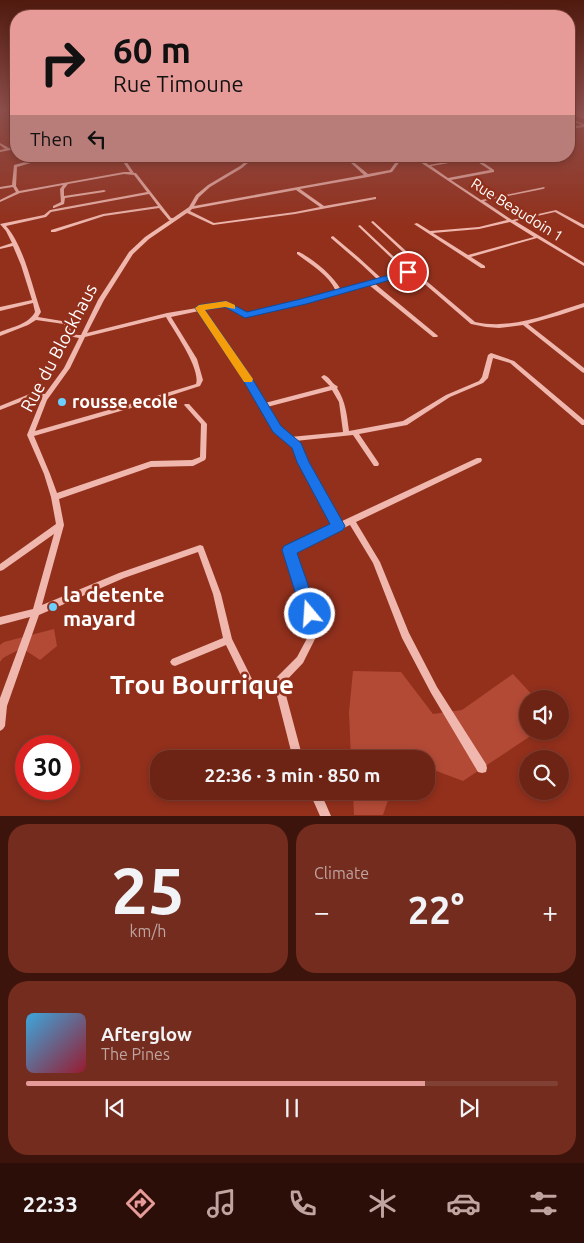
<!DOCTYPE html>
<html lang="en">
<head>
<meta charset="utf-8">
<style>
	body { margin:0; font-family:Ubuntu,sans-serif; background:#732c1e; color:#f1f3f6; height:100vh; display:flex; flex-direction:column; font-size:19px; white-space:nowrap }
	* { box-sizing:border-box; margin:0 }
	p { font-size:16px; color:#bfa4a0 }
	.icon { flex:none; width:28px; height:28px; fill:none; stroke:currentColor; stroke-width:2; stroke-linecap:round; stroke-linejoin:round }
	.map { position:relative; height:816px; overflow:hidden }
	.side { display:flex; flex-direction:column; gap:8px; padding:8px; background:#3c140c; flex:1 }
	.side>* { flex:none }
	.top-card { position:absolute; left:10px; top:10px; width:565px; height:152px; border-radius:20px; box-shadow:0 2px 8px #0003,0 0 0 1px #804134; background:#e69b98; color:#111; overflow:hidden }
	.fabs { position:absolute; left:519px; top:690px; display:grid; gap:10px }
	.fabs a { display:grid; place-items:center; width:50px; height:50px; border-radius:50%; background:#6e2415; box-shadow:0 2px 8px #0003,0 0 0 1px #804134; font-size:25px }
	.speed { position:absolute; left:15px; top:735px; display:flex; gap:10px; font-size:25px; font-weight:700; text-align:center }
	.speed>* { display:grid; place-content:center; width:65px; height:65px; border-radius:50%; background:#6e2415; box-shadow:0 2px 8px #0003,0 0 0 1px #804134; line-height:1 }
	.speed .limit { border:8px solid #d22; background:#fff; color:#111 }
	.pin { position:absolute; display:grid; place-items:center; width:42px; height:42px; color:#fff; margin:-21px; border:2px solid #fff; border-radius:50%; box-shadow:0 1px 5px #0007 }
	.me { position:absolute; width:55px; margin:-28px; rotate:342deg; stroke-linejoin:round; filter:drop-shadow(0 0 4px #0008) }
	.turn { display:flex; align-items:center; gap:18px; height:105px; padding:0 20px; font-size:22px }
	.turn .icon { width:65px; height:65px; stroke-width:2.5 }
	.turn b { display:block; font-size:35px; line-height:42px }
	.then { display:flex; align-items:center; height:48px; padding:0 20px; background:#0003; gap:10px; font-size:19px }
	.big { font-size:38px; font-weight:600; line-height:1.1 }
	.side .widget { flex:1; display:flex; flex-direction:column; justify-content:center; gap:8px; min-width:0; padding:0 18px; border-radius:20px; background:#732c1e }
	.side .dial { align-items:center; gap:0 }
	.dial b { font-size:65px; line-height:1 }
	.song { display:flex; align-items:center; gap:15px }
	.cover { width:60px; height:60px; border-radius:8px; background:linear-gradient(135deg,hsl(200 70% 55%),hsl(350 70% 35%)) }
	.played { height:5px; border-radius:2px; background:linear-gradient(90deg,#e69b98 75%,#804134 75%) }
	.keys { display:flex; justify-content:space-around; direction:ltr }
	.heat { display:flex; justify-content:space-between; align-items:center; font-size:28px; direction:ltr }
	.side .tiles { flex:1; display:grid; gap:8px; grid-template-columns:1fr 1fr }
	.widget:last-child { grid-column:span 2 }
	.trip { position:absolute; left:150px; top:750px; width:285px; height:50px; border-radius:20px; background:#6e2415; box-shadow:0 2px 8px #0003,0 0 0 1px #804134; font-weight:600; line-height:50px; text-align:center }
	.menu { display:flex; height:80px; justify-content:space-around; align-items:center; background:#2c0e08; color:#bfa4a0 }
	.menu .icon { width:35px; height:35px }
	.menu .active { color:#e69b98 }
	.menu b { font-size:22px; color:#f1f3f6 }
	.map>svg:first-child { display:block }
	.green { fill:#b34a36 }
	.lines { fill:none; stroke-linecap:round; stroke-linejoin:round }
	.river { fill:#853d2e; fill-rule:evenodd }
	.runway { fill:#c8988e; fill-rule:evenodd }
	.minor { fill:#efb7ad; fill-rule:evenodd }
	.route { fill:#1a73e8; stroke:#114b97 }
	.slow { fill:#f59e0b }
	.poi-dot { fill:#6bd0ff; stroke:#92301c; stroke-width:2 }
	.labels { text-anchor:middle; stroke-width:5; stroke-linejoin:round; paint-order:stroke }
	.far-street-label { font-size:15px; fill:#fff; stroke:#92301c }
	.street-label { font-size:18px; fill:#fff; stroke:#92301c }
	.poi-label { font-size:18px; font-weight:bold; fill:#fff; stroke:#92301c; text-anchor:start }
	.near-poi-label { font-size:21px; font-weight:bold; fill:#fff; stroke:#92301c; text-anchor:start }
	.near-district-label { font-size:26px; font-weight:bold; fill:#fff; stroke:#92301c }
</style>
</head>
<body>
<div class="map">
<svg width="584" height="816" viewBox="0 0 584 816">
	<rect width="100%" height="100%" fill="#92301c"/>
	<g class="green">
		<polygon points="54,629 57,646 40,660 22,648 3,658 0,662 0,645 4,642"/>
		<polygon points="353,671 401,672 433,714 462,710 513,674 536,699 528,699 528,731 538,731 463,781 426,767 426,759 351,759 349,712"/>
		<polygon points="353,791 391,791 383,815 354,815"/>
	</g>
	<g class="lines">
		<polygon class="river" points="0,115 16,118 16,122 0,119"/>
		<polygon class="runway" points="570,111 584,111 584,119 572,115"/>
		<g class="minor">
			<polygon points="569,118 584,124 584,127 569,129 569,127 582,125 569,120"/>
			<polygon points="0,143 9,148 16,147 16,149 0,152 0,150 5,149 0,145"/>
			<path d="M48 156H55L17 167 16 186 19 191 124 172H130L119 156H123L124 159 139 156H148L126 161 134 173H136L171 218H173L189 207 196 195 208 185 240 166 252 156H256L242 168 210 187 199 197 194 206 364 175 350 162 349 161 351 160 368 174 390 170 400 156H404L392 172 368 177 300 189 324 206 375 197H376V199L295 214 213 225 187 213 149 239 133 254 104 300 87 333 167 313 197 308V307H201L227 302 246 313 301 301 336 291C328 274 311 265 297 254V252H299C313 259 333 275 341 290L367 282V281L377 279 361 264 331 238V237L333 236 358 257 381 278 405 271 359 227 358 226 360 225 409 271 414 272 421 269 372 223 371 222 373 221 426 269 417 273 475 322C513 330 548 314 584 303V307L560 315 528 324 584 368V373L582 372 523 325 499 328 486 327 471 324 420 280 413 274 408 273 374 283 437 335 438 336 437 337H433L369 285 304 303 245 317 226 306 203 310 247 374 265 403 330 386 321 377 324 375C330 377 332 384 337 386L338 387 337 388C346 402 347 416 349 431L403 421 446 395 479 381 482 377 488 355 491 353 514 361 584 420V425H582L510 363 493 358 488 378 483 383 450 397 407 425 359 434 378 462 379 464 378 466H374L353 435 295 441 300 446 306 462 340 522 477 458H481L482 460 481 462 356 522 380 562 409 633 437 687 486 764 487 768 486 772 482 773 478 772 431 693 402 638 373 563 350 525 293 552 320 629 303 663 283 684 303 759H293L275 688 262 692 246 686 226 645 175 666 172 665 170 662 172 659 223 638 213 594 198 552 124 578 39 615 7 706 5 726 3 729 0 731V698L30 617 0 625V617L33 609 54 534 3 570 0 571V564L56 524 51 497 44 474 27 435 42 398 33 397 0 410V406L32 393 45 394 64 368 79 338 68 336 64 324 36 320 28 325 0 336V332C12 327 29 324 35 312L33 303 0 311V307L32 300 21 265 13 246 0 249V247L12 243 6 231 0 224 44 215 50 210 147 192 134 175 124 174 68 184 64 189V196L104 190 106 191 104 192 65 198 64 204 54 208H53V206L61 202 60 189 63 185 20 193 0 202V200L16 192 13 187 0 189V187L12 185 14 165ZM296 190 320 207 295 212 214 223 190 211 192 209ZM149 194 158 206 103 214 51 230V232H55L104 216 159 208 169 220H170L145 237 129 252 98 300 81 335H78L72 334 68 322 38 317 41 312C32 286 24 246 6 226L46 217 51 212ZM199 311 242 375 275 431 294 447 300 462 334 525 286 548 285 550 312 629 297 657 275 679 262 682 252 679 232 639 221 594 203 546 200 545 119 573 42 605 64 525 59 499 151 467 193 466 205 460 206 458 207 424 189 404H185L184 405 185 406 201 424 200 457 192 460 151 461 57 493 50 474 34 436 138 406 200 386 203 380 197 359 171 317ZM166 317C174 331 201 369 196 384L133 403 35 431 47 400 70 368 85 337ZM332 390 339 402 343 432 290 437 279 427 267 407Z"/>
			<path d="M411 156H428L419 158 429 165 475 157 494 170V172L451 180 481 200 544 187 545 188 543 189 484 201 512 220 556 210 584 225V228H583L555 212 515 221 584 263V266L537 238 471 257 485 266V268H481L414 224 417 223 430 231 479 227 507 220ZM473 159 490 170 448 178 431 166ZM510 222 534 237 468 255 433 233 479 229Z"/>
			<polygon points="309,791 320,791 331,816 320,816"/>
		</g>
	</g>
	<linearGradient id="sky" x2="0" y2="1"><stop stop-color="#501a0f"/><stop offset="0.49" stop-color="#8c4e4b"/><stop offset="1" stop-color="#8c4e4b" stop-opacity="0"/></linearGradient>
	<rect width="584" height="225" fill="url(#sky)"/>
	<polygon class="route" points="408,270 411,271 411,274 306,304 245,318 225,307 205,310 250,375 281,426 301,443 309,462 345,526 343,530 297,553 318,614 316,619 310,621 305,619 302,614 282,550 284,546 330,524 297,462 292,448 273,432 240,375 195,308 199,305 226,301 247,312 301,299"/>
	<polygon class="slow" points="226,301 235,305 235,309 225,307 205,310 253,379 252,382 244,382 195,308 199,305"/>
	<g class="poi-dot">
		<circle cx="62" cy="402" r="5"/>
		<circle cx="53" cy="607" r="5"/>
	</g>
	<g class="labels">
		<g class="far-street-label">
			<text transform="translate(517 210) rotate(32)" y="5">Rue Beaudoin 1</text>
		</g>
		<g class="street-label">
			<text transform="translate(59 348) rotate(-62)" y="6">Rue du Blockhaus</text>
		</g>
		<g class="poi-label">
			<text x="72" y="408">rousse ecole</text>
		</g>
		<g class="near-poi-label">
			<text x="63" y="602">la detente<tspan x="63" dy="24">mayard</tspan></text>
		</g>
		<g class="near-district-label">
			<text x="202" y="694">Trou Bourrique</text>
		</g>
	</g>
</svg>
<div class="fabs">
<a><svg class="icon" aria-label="sound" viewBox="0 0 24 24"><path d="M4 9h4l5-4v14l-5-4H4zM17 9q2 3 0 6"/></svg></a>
<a><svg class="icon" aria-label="search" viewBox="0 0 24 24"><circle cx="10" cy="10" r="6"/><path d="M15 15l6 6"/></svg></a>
</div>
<div class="speed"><div class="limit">30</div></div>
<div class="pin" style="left:408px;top:272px;background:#d93025"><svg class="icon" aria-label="arrive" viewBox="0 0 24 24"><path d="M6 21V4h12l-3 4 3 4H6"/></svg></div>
<svg class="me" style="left:310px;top:614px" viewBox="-20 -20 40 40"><circle r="17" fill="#1a73e8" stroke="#fff" stroke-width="3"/><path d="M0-11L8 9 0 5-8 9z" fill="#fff"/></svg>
<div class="trip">22:36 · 3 min · 850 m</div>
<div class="top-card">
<div class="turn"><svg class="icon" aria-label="right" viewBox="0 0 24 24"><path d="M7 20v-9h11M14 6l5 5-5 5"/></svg><div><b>60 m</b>Rue Timoune</div></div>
<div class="then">Then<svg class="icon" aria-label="left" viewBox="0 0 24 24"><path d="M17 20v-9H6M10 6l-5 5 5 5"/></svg></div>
</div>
</div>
<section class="side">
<div class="tiles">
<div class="widget dial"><b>25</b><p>km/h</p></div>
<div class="widget"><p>Climate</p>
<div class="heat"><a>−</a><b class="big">22°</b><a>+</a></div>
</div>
<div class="widget">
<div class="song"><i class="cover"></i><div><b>Afterglow</b><p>The Pines</p></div></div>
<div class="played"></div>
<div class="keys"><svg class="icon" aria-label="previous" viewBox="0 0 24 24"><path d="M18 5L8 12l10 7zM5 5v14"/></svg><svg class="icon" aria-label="pause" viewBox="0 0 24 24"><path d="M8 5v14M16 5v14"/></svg><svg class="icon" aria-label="next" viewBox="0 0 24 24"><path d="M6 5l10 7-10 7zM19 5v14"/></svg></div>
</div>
</div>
</section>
<nav class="menu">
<b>22:33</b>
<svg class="icon active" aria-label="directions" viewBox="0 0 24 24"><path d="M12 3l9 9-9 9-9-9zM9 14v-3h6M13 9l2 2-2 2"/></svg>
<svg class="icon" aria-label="music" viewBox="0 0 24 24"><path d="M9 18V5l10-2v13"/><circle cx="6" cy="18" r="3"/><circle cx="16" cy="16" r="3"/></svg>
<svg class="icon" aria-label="phone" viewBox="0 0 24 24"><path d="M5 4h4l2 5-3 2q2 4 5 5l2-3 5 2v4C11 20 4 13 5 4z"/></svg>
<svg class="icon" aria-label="climate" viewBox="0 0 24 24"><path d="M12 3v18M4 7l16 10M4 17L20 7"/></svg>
<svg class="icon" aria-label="car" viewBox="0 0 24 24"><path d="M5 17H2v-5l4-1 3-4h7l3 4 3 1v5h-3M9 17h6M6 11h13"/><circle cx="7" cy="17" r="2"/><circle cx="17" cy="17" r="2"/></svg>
<svg class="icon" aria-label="filters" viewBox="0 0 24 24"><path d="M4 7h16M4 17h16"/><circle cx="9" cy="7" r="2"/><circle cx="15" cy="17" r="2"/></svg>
</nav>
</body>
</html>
